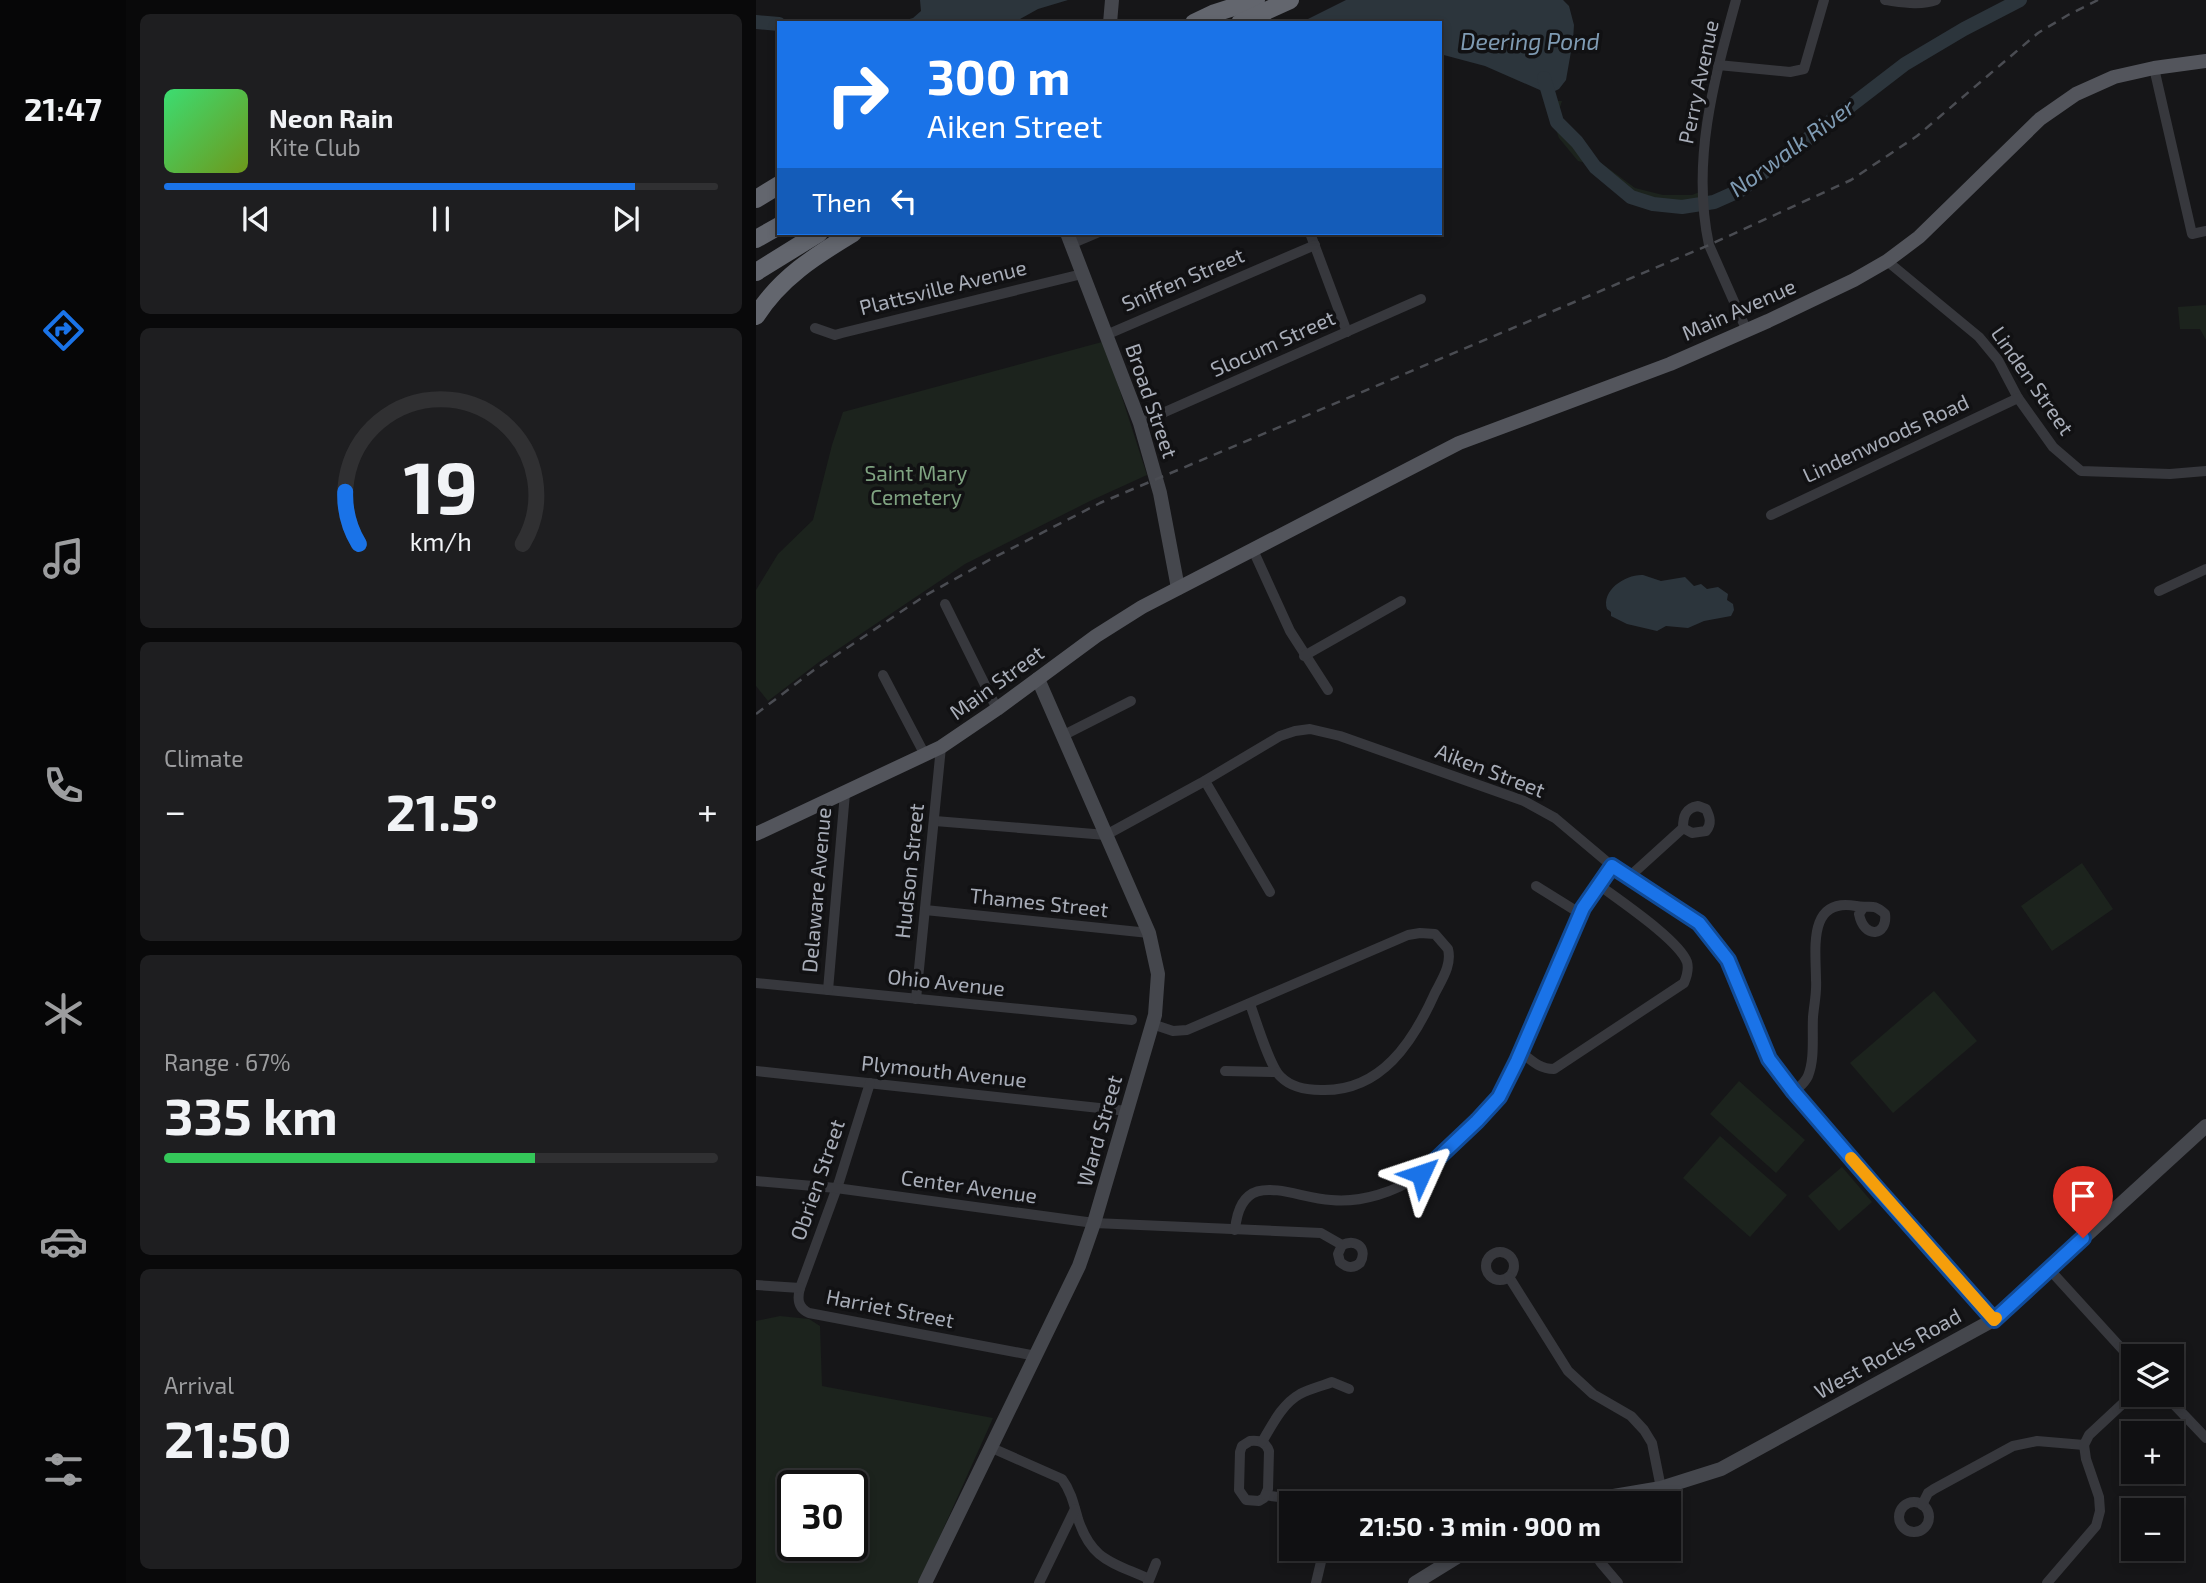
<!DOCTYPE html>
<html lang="en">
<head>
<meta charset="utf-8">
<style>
	body { margin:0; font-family:"Exo 2",sans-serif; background:#1e1e20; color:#f1f3f6; height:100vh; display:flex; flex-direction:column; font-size:26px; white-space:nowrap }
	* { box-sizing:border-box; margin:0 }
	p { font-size:23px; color:#9c9d9f }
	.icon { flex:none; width:38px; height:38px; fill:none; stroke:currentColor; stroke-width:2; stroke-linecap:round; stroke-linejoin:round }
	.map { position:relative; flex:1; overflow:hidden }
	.drawer { display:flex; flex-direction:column; gap:14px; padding:14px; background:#09090a; width:630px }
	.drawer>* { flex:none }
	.top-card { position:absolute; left:21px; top:21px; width:665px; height:214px; border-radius:0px; box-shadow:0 4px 10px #0003,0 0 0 2px #303032; background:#1a73e8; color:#fff; overflow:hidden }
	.buttons { position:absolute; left:1365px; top:1344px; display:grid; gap:14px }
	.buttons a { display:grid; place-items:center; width:63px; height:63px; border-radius:0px; background:#101012; box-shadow:0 4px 10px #0003,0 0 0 2px #303032; font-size:35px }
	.speed { position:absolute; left:21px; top:1470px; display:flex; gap:14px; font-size:35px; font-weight:700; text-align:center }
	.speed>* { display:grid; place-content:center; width:91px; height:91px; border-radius:50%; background:#101012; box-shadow:0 4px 10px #0003,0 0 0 2px #303032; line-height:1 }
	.speed .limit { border:4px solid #111; border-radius:10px; background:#fff; color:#111 }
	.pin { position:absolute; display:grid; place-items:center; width:60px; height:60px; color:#fff; margin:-72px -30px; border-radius:50% 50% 50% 0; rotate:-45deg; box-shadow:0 0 7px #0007 }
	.pin .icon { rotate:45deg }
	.me { position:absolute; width:77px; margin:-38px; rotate:48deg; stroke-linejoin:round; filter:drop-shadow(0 0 5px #0008) }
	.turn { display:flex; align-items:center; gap:24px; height:147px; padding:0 35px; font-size:32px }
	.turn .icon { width:91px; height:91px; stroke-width:2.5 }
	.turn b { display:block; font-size:49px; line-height:60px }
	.then { display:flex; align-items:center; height:66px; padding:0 35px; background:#0003; gap:14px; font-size:26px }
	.big { font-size:52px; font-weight:700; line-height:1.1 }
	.drawer .tile { flex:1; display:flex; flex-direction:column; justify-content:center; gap:10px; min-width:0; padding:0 24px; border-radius:10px; background:#1e1e20 }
	.drawer .dial { align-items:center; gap:0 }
	.dial svg { height:182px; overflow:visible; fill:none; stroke:#303032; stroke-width:7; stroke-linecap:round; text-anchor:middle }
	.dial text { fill:#f1f3f6; stroke:none }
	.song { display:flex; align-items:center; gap:21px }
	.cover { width:84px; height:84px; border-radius:10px; background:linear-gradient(135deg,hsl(140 70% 55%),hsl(80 70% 35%)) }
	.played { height:7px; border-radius:4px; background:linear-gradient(90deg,#1a73e8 85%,#303032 85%) }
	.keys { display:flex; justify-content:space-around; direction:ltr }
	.heat { display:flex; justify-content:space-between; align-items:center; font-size:38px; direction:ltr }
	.charge { height:10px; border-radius:5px; background:linear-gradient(90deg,#34c759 67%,#303032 0) }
	.trip { position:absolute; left:523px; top:1491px; width:402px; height:70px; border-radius:0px; background:#101012; box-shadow:0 4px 10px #0003,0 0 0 2px #303032; font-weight:700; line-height:70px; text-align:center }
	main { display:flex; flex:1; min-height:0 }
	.dock { display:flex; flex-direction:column; width:126px; justify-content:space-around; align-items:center; background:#060607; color:#9c9d9f }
	.dock .icon { width:49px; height:49px }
	.dock .on { color:#1a73e8 }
	.dock b { font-size:32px; color:#f1f3f6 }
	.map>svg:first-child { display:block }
	.green { fill:#1c231d; fill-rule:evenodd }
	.water { fill:#2c353c }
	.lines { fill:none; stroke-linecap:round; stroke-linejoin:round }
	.river { stroke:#2c353c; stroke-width:14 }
	.street { stroke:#37383d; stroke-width:10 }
	.secondary { stroke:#45474d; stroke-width:14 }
	.primary { stroke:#53555c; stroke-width:14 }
	.highway { stroke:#63666e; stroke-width:18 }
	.rail { stroke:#4a4c52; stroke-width:2.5; stroke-dasharray:9 7; stroke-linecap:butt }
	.route-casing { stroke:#114b97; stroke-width:18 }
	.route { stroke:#1a73e8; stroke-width:12 }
	.slow { stroke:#f59e0b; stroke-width:12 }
	.labels { text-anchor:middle; stroke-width:7; stroke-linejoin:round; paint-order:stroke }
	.street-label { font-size:21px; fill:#a8adb8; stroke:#111113 }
	.park-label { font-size:21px; fill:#7fa381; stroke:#111113 }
	.water-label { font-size:23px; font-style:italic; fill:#7f9bb3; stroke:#111113 }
</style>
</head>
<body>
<main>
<nav class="dock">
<b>21:47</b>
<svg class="icon on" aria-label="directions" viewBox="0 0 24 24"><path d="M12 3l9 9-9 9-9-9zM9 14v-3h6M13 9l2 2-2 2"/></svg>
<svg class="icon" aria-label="music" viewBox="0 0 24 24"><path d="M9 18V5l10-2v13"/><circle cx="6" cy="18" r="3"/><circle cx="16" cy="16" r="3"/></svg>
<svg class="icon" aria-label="phone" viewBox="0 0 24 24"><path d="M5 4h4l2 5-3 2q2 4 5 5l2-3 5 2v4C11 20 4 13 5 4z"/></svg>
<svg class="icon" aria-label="climate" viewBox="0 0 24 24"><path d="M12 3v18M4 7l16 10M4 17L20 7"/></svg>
<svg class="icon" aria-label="car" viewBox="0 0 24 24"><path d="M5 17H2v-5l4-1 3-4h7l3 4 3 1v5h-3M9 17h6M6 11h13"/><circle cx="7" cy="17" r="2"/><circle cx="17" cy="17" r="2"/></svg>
<svg class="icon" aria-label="filters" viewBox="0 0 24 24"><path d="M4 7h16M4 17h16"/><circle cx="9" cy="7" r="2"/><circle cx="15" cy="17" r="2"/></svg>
</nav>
<section class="drawer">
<div class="tile">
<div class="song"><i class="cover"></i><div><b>Neon Rain</b><p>Kite Club</p></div></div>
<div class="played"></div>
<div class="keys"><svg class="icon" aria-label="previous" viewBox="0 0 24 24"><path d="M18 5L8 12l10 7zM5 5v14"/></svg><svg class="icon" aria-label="pause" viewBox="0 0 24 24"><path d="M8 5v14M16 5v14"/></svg><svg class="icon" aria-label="next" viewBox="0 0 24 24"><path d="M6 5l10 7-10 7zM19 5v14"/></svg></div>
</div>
<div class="tile dial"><svg viewBox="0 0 100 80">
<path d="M14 69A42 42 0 1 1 86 69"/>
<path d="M14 69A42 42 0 0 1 8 46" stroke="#1a73e8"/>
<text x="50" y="56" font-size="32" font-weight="700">19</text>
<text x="50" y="72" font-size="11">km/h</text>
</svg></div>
<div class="tile"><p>Climate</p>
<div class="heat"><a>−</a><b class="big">21.5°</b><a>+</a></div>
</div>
<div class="tile"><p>Range · 67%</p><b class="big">335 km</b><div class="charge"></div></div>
<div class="tile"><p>Arrival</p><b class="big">21:50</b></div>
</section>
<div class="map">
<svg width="1450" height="1583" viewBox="0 0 1450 1583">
	<rect width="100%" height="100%" fill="#161618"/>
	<g class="green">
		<path d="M798 101H806L802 113 810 134 826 155 841 160 879 188 907 195H936L951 189 952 196C929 205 900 204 877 195 857 186 844 165 822 161L803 138 794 113Z"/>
		<polygon points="1450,305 1450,340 1444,329 1424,329 1422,307"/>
		<polygon points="346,342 354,360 391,475 334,501 209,564 63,662 12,701 0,686 0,590 22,554 57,520 76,445 87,412"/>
		<polygon points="1326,863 1357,909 1296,951 1265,906"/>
		<polygon points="1178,991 1221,1041 1137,1113 1094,1063"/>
		<polygon points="983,1081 1049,1140 1020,1173 954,1114"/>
		<polygon points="964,1136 1031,1195 994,1237 927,1178"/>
		<polygon points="1086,1167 1116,1202 1083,1231 1052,1196"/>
		<path d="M24 1316 53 1319 64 1326 66 1386 237 1418 163 1583H0V1321ZM37 1486H96V1545H37Z"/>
	</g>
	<g class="water">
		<polygon points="164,0 312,0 282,9 257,23 140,23 157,18 165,11"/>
		<polygon points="590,0 807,0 813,6 818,25 817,40 810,80 803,89 793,94 729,66 684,54 684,23 544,23"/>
		<path d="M887 575 905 581 929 577 938 586 945 584 951 589 962 587 972 594 971 600 977 604 978 610 975 616 948 621 932 628 910 626 901 631 871 624 855 616V612L851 609C845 590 870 574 887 575Z"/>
	</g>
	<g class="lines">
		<g class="river">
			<polyline points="0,22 23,24"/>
			<polyline points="788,78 801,122 821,142 839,167 875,197 897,204 926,207 958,202 985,190 1149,64 1208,29 1264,0"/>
		</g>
		<g class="street">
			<path d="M980 0C958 80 935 161 953 245L991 331"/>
			<path d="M1129 0C1145 2 1164 6 1180 0"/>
			<polyline points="962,65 1034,72 1048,69 1068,0"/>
			<polyline points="1398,68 1436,234 1450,231"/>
			<polyline points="554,233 591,332"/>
			<polyline points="315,244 341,233"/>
			<polyline points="1131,261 1223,337 1242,360 1262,398 1297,447 1325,471 1414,474 1450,471"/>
			<polyline points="59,328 79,335 86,333 326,274"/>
			<polyline points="350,335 559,245"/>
			<polyline points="384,423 665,299"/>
			<polyline points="1015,515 1262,398"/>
			<polyline points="497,550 534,631 572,690"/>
			<polyline points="1403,591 1450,569"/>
			<polyline points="189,604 241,709"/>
			<polyline points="548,656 645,601"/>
			<polyline points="127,675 169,755"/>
			<polyline points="306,736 375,701"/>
			<polyline points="449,781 514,892"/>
			<polyline points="179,821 350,835 445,783 524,736 539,731 554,729 584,736 768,801 799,818 856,866 943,923 972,960 1013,1059 1038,1092 1239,1319"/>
			<path d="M873 877 927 828 936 833 950 831C956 824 954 817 950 809L942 806C929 808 927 817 927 828"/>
			<polyline points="780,886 825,914"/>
			<polyline points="169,910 393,933"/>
			<polyline points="0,983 376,1020"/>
			<polyline points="72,990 89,793"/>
			<polyline points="160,999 185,747"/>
			<path d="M396 1024 417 1031 431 1030 652 935 664 933 679 934 692 949C696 965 686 979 679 993 657 1042 625 1092 565 1090 551 1090 535 1087 525 1077 514 1068 500 1020 494 1004"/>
			<path d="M765 1052C776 1061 784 1069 798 1069L928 983C931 976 933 969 931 962 923 940 863 900 843 885"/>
			<polyline points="0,1071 371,1111"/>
			<polyline points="469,1071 520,1072"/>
			<path d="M114 1083 83 1182 44 1288C41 1299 42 1308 53 1313L280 1356"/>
			<path d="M1038 1092C1043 1087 1049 1083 1052 1076 1059 1059 1056 1036 1057 1017 1058 1005 1061 992 1060 980 1060 950 1051 897 1100 906 1114 909 1116 902 1129 914 1132 936 1108 940 1103 914L1107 908"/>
			<path d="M0 1181 80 1188 338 1223 565 1233 586 1245C601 1238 612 1249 604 1263 597 1269 591 1268 584 1262L582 1254 586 1245"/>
			<path d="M479 1230C485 1166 533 1197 575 1200 605 1203 640 1192 665 1174 684 1160 732 1114 744 1095 778 1037 796 970 827 910 834 895 847 880 856 866"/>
			<circle cx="744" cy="1266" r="14"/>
			<polyline points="1293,1269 1377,1361"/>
			<polyline points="753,1277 812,1371 837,1394 875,1416 888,1430 896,1443 905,1488"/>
			<polyline points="0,1285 44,1288"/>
			<polyline points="1409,1395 1450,1438"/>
			<path d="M494 1441C503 1440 510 1442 513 1451L512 1489 508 1498 503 1501 490 1500 483 1490 484 1452 486 1446Z"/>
			<path d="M506 1442C516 1425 526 1404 544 1394 554 1389 566 1386 576 1382L593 1389"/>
			<path d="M236 1448 306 1479C315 1491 318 1505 322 1519 336 1561 356 1562 393 1579"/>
			<path d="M510 1495C524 1499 542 1496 554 1503"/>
			<circle cx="1158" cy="1517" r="15"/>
			<polyline points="1166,1505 1172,1493 1178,1489 1257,1446 1281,1441 1328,1445"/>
			<polyline points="836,1549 845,1563 862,1583"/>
			<polyline points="283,1583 319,1509"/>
			<polyline points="392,1583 400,1563"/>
			<polyline points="560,1583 568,1549"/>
			<polyline points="1291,1583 1340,1526 1344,1511 1343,1497 1330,1459 1328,1445 1333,1435 1377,1394"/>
		</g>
		<g class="secondary">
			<polyline points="354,23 356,0"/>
			<polyline points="311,233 384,423 404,493 422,588"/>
			<polyline points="816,1503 905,1488 965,1469 1239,1319 1450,1126"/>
			<polyline points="169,1583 323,1266 338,1223 399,1015 402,974 393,933 282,679"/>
			<polyline points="659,1583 714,1549"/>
		</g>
		<polyline class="primary" points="0,834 185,747 241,709 340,636 386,607 703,443 914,364 1012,321 1098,280 1131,261 1163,237 1284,119 1320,94 1358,77 1398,68 1450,61"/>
		<g class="highway">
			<polyline points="438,23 459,13 500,0"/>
			<polyline points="484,23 534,0"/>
			<polyline points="0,199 23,185"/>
			<polyline points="0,239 23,226"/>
			<polyline points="0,272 63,233"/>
			<path d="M0 316C24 278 59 256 97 233"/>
		</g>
		<polyline class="rail" points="0,714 58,670 170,595 235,559 344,503 953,245 1095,180 1161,136 1282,33 1312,15 1342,0"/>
	</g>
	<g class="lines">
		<defs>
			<polyline id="route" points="665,1174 721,1121 743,1097 761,1061 827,908 856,866 943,923 972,960 1013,1059 1038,1092 1118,1185 1238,1320 1327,1238"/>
		</defs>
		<use href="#route" class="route-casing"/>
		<use href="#route" class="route"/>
		<polyline class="slow" points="1095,1158 1238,1320 1240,1318"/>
	</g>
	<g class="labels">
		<g class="street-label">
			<text transform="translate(943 82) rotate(-78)" y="7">Perry Avenue</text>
			<text transform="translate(427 280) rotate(-23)" y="7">Sniffen Street</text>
			<text transform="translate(187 288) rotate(-14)" y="7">Plattsville Avenue</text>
			<text transform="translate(983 310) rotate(-24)" y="7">Main Avenue</text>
			<text transform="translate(517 344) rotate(-24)" y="7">Slocum Street</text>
			<text transform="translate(1276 381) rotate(55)" y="7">Linden Street</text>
			<text transform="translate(395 401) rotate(71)" y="7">Broad Street</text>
			<text transform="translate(1130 439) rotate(-25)" y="7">Lindenwoods Road</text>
			<text transform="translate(241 683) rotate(-36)" y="7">Main Street</text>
			<text transform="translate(734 771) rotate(21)" y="7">Aiken Street</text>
			<text transform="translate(154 871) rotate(-84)" y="7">Hudson Street</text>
			<text transform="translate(61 890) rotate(-85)" y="7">Delaware Avenue</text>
			<text transform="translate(283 903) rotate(6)" y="7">Thames Street</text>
			<text transform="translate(190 983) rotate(6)" y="7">Ohio Avenue</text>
			<text transform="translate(188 1072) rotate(6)" y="7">Plymouth Avenue</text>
			<text transform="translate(344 1131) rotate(-74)" y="7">Ward Street</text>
			<text transform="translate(62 1180) rotate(-71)" y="7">Obrien Street</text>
			<text transform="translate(213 1187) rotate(8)" y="7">Center Avenue</text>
			<text transform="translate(134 1309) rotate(11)" y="7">Harriet Street</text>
			<text transform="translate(1132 1354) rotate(-29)" y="7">West Rocks Road</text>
		</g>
		<g class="park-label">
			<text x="160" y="481">Saint Mary<tspan x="160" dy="24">Cemetery</tspan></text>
		</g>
		<g class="water-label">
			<text x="774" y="50">Deering Pond</text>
			<text transform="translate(1036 148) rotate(-36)" y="8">Norwalk River</text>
		</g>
	</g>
</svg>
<div class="buttons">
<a><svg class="icon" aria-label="layers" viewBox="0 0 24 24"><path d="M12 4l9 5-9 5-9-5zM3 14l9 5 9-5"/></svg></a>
<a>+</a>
<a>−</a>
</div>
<div class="speed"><div class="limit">30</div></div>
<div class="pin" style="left:1327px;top:1238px;background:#d93025"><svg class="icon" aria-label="arrive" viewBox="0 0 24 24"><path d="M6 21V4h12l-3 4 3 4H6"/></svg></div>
<svg class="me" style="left:665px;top:1174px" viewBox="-20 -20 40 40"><path d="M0-17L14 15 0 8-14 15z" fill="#1a73e8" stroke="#fff" stroke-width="4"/></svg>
<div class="trip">21:50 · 3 min · 900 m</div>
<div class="top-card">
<div class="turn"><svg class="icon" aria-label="right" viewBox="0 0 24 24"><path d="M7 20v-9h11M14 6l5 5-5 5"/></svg><div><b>300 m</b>Aiken Street</div></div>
<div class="then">Then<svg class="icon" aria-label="left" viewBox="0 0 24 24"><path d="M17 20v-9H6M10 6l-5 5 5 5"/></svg></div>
</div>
</div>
</main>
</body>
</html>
